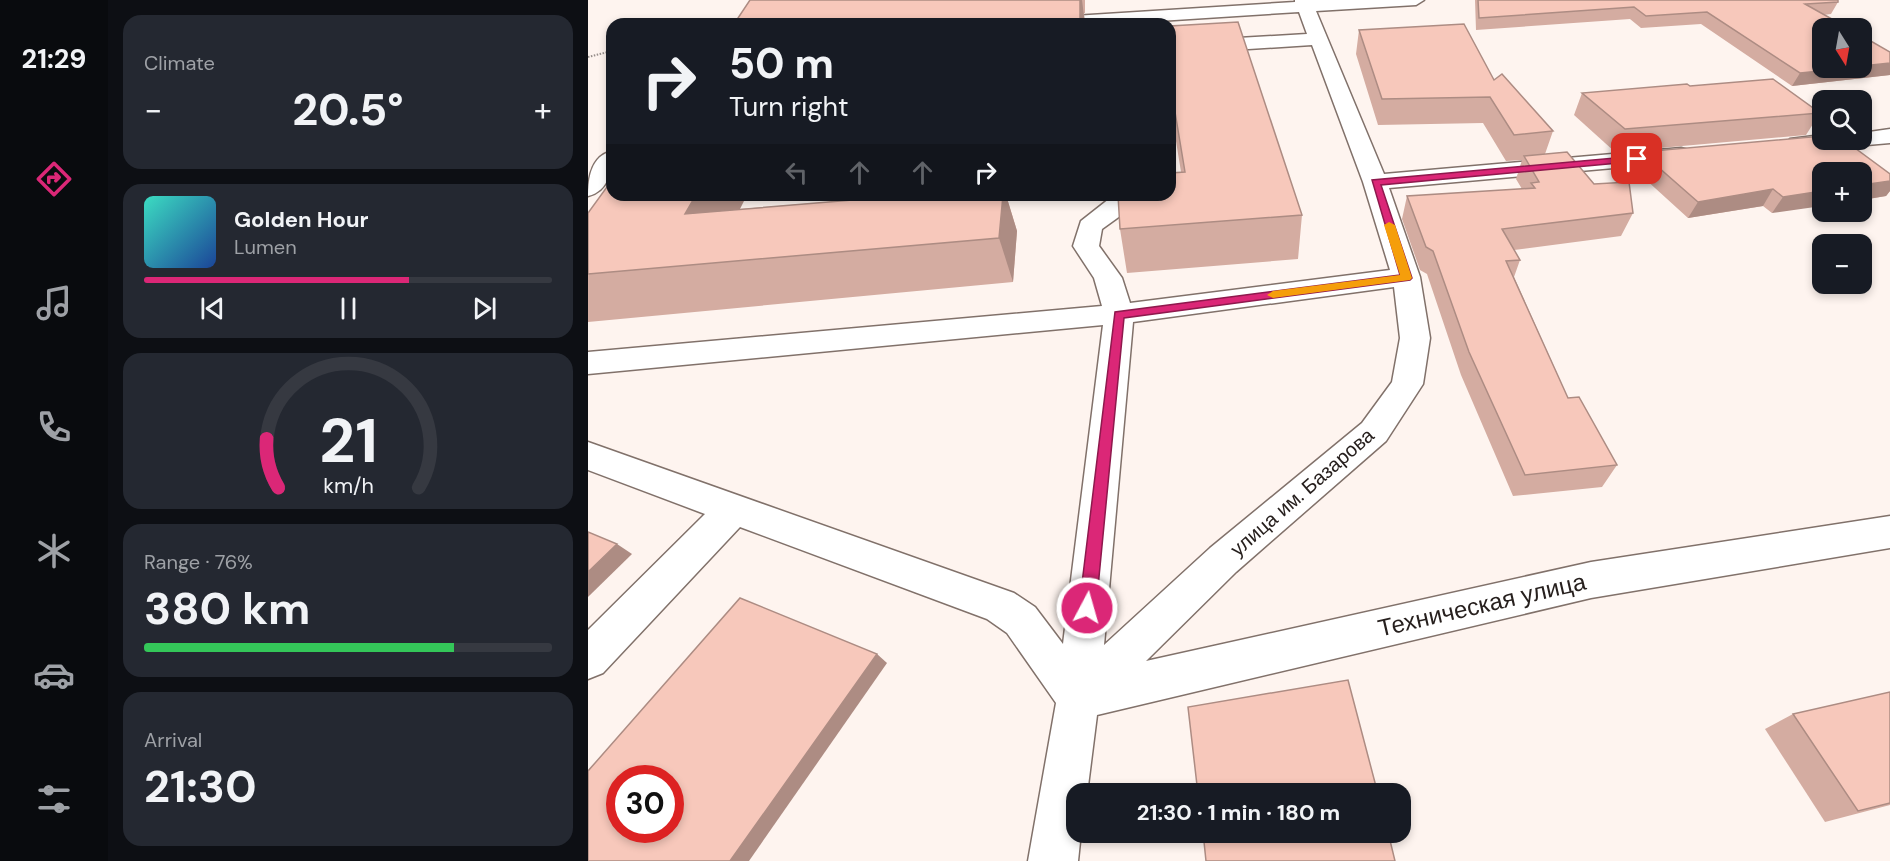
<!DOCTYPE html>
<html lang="en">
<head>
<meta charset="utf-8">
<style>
	body { margin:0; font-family:"DM Sans",sans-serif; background:#242831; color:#f1f3f6; height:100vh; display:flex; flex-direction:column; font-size:22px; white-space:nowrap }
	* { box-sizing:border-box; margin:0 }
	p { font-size:20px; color:#9ea1a6 }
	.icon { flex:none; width:33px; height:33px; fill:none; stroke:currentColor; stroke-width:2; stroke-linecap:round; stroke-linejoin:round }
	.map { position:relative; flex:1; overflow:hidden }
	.panel { display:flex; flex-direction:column; gap:15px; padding:15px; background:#0d0f14; width:480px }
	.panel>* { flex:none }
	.banner { position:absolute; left:18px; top:18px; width:570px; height:183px; border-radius:18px; box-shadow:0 3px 9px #0003; background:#171b24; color:#f1f3f6; overflow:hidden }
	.needle { width:39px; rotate:169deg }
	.controls { position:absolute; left:1224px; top:18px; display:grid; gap:12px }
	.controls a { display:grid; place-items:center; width:60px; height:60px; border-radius:12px; background:#171b24; box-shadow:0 3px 9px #0003; font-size:30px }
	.speed { position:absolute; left:18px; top:765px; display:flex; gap:12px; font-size:30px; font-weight:700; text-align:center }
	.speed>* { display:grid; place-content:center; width:78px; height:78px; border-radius:50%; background:#171b24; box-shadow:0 3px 9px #0003; line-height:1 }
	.speed .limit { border:9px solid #d22; background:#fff; color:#111 }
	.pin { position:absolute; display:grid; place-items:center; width:51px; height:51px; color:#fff; margin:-26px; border-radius:12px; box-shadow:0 3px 9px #0006 }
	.me { position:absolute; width:66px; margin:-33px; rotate:6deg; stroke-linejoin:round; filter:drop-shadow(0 0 4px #0008) }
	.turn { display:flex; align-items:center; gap:21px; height:126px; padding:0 24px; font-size:27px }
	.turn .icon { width:78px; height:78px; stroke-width:2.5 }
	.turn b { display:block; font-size:42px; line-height:51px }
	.lanes { display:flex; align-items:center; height:57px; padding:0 24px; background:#0003; justify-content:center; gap:30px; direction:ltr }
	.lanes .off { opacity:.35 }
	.big { font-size:45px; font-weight:700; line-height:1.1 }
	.panel .widget { flex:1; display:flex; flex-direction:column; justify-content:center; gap:9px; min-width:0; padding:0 21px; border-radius:18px; background:#242831 }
	.panel .dial { align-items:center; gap:0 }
	.dial svg { height:156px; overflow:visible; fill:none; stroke:#363941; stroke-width:7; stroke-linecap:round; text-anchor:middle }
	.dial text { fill:#f1f3f6; stroke:none }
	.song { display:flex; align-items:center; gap:18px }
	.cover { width:72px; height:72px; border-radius:9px; background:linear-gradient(135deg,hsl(170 70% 55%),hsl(220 70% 35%)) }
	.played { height:6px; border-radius:3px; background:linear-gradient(90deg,#db2777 65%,#363941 65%) }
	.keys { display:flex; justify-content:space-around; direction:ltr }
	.heat { display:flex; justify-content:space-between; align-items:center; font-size:33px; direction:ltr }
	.charge { height:9px; border-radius:4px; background:linear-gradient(90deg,#34c759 76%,#363941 0) }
	.trip { position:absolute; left:478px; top:783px; width:345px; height:60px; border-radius:18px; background:#171b24; box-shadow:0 3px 9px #0003; font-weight:700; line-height:60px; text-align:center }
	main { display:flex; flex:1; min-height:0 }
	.menu { display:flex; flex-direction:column; width:108px; justify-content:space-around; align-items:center; background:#090b0e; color:#9ea1a6 }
	.menu .icon { width:42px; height:42px }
	.menu .active { color:#db2777 }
	.menu b { font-size:27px; color:#f1f3f6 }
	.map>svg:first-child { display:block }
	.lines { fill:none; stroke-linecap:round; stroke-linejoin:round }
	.minor-casing { stroke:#81716a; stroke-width:3 }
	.path { stroke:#978f8b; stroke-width:2; stroke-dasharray:1.5 1.5; stroke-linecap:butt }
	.minor { fill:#fff; fill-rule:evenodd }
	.wall { fill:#d4aca1 }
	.shaded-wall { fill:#ad8c83 }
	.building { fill:#f7c8bb; stroke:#ad8c83; stroke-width:1.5; fill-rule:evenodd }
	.route { fill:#db2777; stroke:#8e194d; stroke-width:1.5 }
	.slow { fill:#f59e0b }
	.labels { text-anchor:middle; stroke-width:4.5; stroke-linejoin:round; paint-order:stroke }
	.street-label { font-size:20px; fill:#27201e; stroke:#fff }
	.near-street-label { font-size:24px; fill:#27201e; stroke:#fff }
</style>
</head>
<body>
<main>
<nav class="menu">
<b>21:29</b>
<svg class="icon active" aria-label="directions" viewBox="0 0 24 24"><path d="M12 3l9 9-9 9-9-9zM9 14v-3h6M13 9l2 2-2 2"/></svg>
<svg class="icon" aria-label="music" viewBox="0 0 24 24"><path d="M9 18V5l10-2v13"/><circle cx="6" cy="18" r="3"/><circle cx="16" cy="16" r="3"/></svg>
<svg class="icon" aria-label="phone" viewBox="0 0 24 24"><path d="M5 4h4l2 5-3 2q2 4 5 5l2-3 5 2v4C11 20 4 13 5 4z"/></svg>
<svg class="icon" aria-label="climate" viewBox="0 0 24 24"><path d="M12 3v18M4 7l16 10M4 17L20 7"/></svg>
<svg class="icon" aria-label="car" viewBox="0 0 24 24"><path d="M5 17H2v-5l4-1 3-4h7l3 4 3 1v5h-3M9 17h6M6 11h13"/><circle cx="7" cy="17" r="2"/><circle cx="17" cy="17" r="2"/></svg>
<svg class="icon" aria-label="filters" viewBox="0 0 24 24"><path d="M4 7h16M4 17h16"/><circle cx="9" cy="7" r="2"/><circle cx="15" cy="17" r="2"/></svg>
</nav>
<section class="panel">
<div class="widget"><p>Climate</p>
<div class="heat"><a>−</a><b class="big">20.5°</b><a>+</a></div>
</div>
<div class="widget">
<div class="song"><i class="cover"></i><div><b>Golden Hour</b><p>Lumen</p></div></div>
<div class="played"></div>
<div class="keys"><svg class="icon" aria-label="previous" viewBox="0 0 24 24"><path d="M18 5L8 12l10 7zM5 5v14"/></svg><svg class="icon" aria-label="pause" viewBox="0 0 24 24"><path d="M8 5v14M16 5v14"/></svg><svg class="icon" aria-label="next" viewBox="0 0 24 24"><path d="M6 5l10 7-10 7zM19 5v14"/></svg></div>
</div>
<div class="widget dial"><svg viewBox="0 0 100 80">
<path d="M14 69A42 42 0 1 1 86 69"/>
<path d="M14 69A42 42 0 0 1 8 44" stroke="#db2777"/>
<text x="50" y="56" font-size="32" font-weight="700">21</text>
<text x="50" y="72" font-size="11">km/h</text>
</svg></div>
<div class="widget"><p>Range · 76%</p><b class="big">380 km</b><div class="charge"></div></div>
<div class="widget"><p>Arrival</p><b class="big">21:30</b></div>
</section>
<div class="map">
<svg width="1302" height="861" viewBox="0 0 1302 861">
	<rect width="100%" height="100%" fill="#fef4ef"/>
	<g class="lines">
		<defs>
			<g id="minor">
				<path d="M707 0H836L828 5 728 11 796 174 1093 148 1101 150 1104 155 1101 160 1093 162 801 188 832 277 842 338 835 384 798 441 648 572 558 661 1003 562 1302 516V548L1003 598 509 715 499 794H489V832H493L490 861H440L468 703 419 633 399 619 152 527 15 673 0 679V630L117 514 0 470V442L426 593 447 607 475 644 515 325 0 374V352L514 306 506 278 485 246 493 221 526 195H551L539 211 514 229 511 246 534 278 542 303 802 270 775 182 724 45 582 54V42L719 34 711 12 524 24H429L438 19 707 2ZM806 287 812 338 804 382 774 423 622 548 516 645 545 322Z"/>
				<polygon points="1302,129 1302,143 1210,151 1202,149 1199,144 1202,139 1234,135 1234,140 1274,140 1274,133"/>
				<path d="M24 151C24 170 21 191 0 196 0 178 3 156 24 151Z"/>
			</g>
		</defs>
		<use href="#minor" class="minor-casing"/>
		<polyline class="path" points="0,57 24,51"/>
		<use href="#minor" class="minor"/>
	</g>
	<g class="wall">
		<polygon points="162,0 497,0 497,13 496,13 497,24 146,24"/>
		<polygon points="887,0 1250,0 1250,2 1243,14 1235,15 1302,52 1302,75 1204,86 1113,24 1053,28 1042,19 888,30"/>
		<polygon points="582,26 714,215 710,259 539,273 532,229 593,172 582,104"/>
		<polygon points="771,30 906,80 965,131 957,154 1006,184 1045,213 1033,236 926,250 932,260 926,277 980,398 1029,465 1014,487 925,496 873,375 839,274 832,270 814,219 819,196 934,189 928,179 934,160 918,161 895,123 790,125 768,54"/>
		<polygon points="1102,86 1232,113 1218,135 1027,152 986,115 994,93"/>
		<polygon points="1053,152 1302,174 1302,191 1298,196 1274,200 1274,172 1184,213 1175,206 1100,218 1045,168"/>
		<polygon points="325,195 418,195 429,231 425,282 0,322 0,213 152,209"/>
		<polygon points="1302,692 1302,805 1237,822 1177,729 1205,714"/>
	</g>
	<g class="shaded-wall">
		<polygon points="492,0 494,0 497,24 492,24"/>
		<polygon points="1302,63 1302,75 1204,86 1212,73 1262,68 1274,68 1274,66"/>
		<polygon points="1302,181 1302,191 1298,196 1274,200 1274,185"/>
		<polygon points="1185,189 1175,206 1100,218 1110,202"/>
		<polygon points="1234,191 1234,206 1184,213 1195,197"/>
		<polygon points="108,195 159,195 128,257 97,214"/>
		<polygon points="415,195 418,195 429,231 425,282 411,238"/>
		<polygon points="29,544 44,554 0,597 0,572"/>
		<polygon points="289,654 299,663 161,861 142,861"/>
	</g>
	<g class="building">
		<polygon points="162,0 492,0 492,24 146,24"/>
		<polygon points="890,0 1250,0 1250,2 1217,4 1260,28 1234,28 1234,68 1262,68 1212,73 1119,12 1058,16 1046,7 891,18"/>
		<polygon points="650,22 714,215 532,229 530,195 582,195 582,173 597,172 582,82 582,26"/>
		<polygon points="876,24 906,80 914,74 965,131 926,135 902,97 794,99 771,30"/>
		<polygon points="1274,36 1302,52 1302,63 1274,66"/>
		<polygon points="1185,79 1232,113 1037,129 994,93 1099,84 1102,86"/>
		<polygon points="1234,136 1234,140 1256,140 1302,174 1302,181 1274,185 1274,172 1234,172 1234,191 1195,197 1185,189 1110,202 1053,152"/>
		<polygon points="979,152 1006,184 1041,182 1045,213 914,229 932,260 918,261 980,398 991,397 1029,465 937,475 881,352 845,251 838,247 819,196 947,188 943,183 951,182 936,156"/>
		<polygon points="24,180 24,195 108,195 97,214 325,195 415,195 411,238 0,274 0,213"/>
		<polygon points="0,532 29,544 0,572"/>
		<path d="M152 598 289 654 142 861H0V771ZM32 778H82V830H32Z"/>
		<polygon points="760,680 790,794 610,794 600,707"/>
		<polygon points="1302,692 1302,803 1270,811 1205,714"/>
		<polygon points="615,832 800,832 807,861 618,861"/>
	</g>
	<polygon class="route" points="1049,156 1052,157 1052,161 793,185 824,278 822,280 536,318 508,608 505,613 499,615 494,613 491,608 527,312 812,275 784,180"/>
	<polygon class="slow" points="801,222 807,225 824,278 822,280 685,298 679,295 685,291 812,275 796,225"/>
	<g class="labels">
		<g class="street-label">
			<text transform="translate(714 492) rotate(-41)" y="7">улица им. Базарова</text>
		</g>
		<g class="near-street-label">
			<text transform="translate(894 605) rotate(-13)" y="8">Техническая улица</text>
		</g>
	</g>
</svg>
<div class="controls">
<a><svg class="needle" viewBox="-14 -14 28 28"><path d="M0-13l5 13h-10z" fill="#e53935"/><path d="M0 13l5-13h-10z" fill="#9ea1a6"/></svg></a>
<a><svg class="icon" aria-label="search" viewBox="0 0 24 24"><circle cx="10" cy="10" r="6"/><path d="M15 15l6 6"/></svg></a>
<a>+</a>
<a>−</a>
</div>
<div class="speed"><div class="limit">30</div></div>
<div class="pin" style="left:1049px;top:159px;background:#d93025"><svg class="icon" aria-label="arrive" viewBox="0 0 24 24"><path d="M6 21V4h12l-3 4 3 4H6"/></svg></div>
<svg class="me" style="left:499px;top:608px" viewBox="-20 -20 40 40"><circle r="17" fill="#db2777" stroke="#fff" stroke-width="3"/><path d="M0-11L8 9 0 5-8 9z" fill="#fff"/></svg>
<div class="trip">21:30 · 1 min · 180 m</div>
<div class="banner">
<div class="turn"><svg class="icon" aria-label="right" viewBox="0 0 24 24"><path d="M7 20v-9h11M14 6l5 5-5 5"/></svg><div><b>50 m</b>Turn right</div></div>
<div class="lanes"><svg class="icon off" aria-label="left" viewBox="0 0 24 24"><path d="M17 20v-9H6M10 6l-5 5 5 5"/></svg><svg class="icon off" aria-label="ahead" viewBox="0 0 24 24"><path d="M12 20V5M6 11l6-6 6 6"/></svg><svg class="icon off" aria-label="ahead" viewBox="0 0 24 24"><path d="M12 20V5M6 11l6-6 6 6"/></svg><svg class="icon" aria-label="right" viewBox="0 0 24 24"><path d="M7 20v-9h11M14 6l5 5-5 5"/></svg></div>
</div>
</div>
</main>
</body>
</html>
